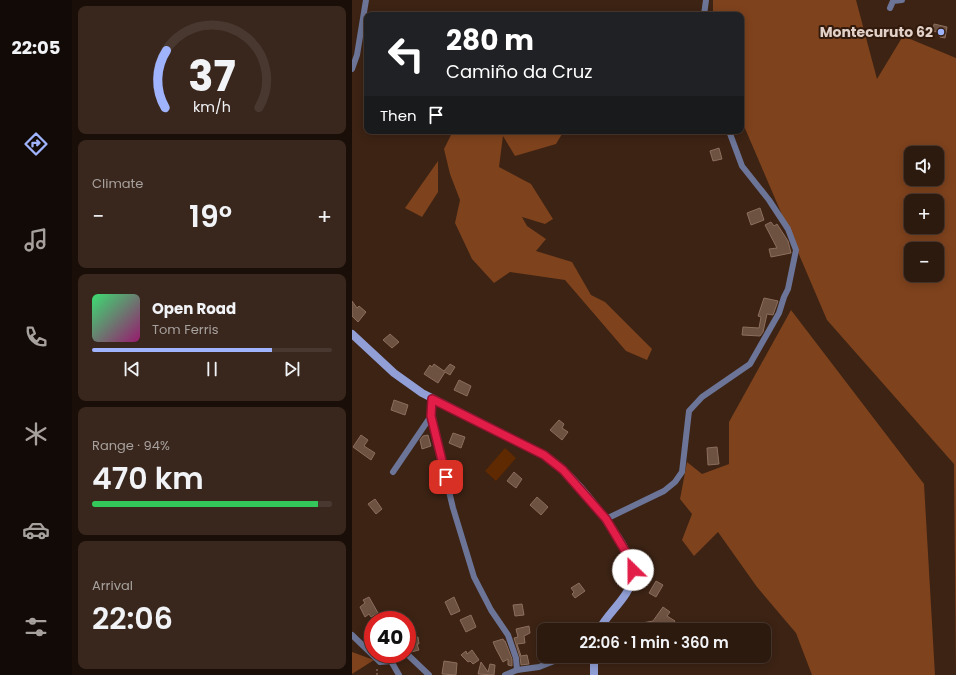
<!DOCTYPE html>
<html lang="en">
<head>
<meta charset="utf-8">
<style>
	body { margin:0; font-family:Poppins,sans-serif; background:#39271d; color:#f1f3f6; height:100vh; display:flex; flex-direction:column; font-size:15px; white-space:nowrap }
	* { box-sizing:border-box; margin:0 }
	p { font-size:13px; color:#a7a19e }
	.icon { flex:none; width:22px; height:22px; fill:none; stroke:currentColor; stroke-width:2; stroke-linecap:round; stroke-linejoin:round }
	.map { position:relative; flex:1; overflow:hidden }
	.drawer { display:flex; flex-direction:column; gap:6px; padding:6px; background:#190e08; width:280px }
	.drawer>* { flex:none }
	.guide { position:absolute; left:12px; top:12px; width:380px; height:122px; border-radius:8px; box-shadow:0 2px 10px #0003,0 0 0 1px #48382f; background:#202124; color:#fff; overflow:hidden }
	.tools { position:absolute; left:552px; top:146px; display:grid; gap:8px }
	.tools a { display:grid; place-items:center; width:40px; height:40px; border-radius:8px; background:#2d1a0f; box-shadow:0 2px 10px #0003,0 0 0 1px #48382f; font-size:20px }
	.speed { position:absolute; left:12px; top:611px; display:flex; gap:8px; font-size:20px; font-weight:700; text-align:center }
	.speed>* { display:grid; place-content:center; width:52px; height:52px; border-radius:50%; background:#2d1a0f; box-shadow:0 2px 10px #0003,0 0 0 1px #48382f; line-height:1 }
	.speed .limit { border:6px solid #d22; background:#fff; color:#111 }
	.pin { position:absolute; display:grid; place-items:center; width:34px; height:34px; color:#fff; margin:-17px; border-radius:8px; box-shadow:0 2px 6px #0006 }
	.me { position:absolute; width:44px; margin:-22px; rotate:337deg; stroke-linejoin:round; filter:drop-shadow(0 0 3px #0008) }
	.turn { display:flex; align-items:center; gap:14px; height:84px; padding:0 16px; font-size:18px }
	.turn .icon { width:52px; height:52px; stroke-width:2.5 }
	.turn b { display:block; font-size:28px; line-height:34px }
	.then { display:flex; align-items:center; height:38px; padding:0 16px; background:#0003; gap:8px; font-size:15px }
	.big { font-size:30px; font-weight:600; line-height:1.1 }
	.drawer .card { flex:1; display:flex; flex-direction:column; justify-content:center; gap:6px; min-width:0; padding:0 14px; border-radius:8px; background:#39271d }
	.drawer .dial { align-items:center; gap:0 }
	.dial svg { height:104px; overflow:visible; fill:none; stroke:#48382f; stroke-width:7; stroke-linecap:round; text-anchor:middle }
	.dial text { fill:#f1f3f6; stroke:none }
	.song { display:flex; align-items:center; gap:12px }
	.cover { width:48px; height:48px; border-radius:6px; background:linear-gradient(135deg,hsl(140 70% 55%),hsl(320 70% 35%)) }
	.played { height:4px; border-radius:2px; background:linear-gradient(90deg,#a0b3fd 75%,#48382f 75%) }
	.keys { display:flex; justify-content:space-around; direction:ltr }
	.heat { display:flex; justify-content:space-between; align-items:center; font-size:22px; direction:ltr }
	.charge { height:6px; border-radius:3px; background:linear-gradient(90deg,#34c759 94%,#48382f 0) }
	.trip { position:absolute; left:185px; top:623px; width:234px; height:40px; border-radius:8px; background:#2d1a0f; box-shadow:0 2px 10px #0003,0 0 0 1px #48382f; font-weight:600; line-height:40px; text-align:center }
	main { display:flex; flex:1; min-height:0 }
	.tabs { display:flex; flex-direction:column; width:72px; justify-content:space-around; align-items:center; background:#120a06; color:#a7a19e }
	.tabs .icon { width:28px; height:28px }
	.tabs .current { color:#a0b3fd }
	.tabs b { font-size:18px; color:#f1f3f6 }
	.map>svg:first-child { display:block }
	.green { fill:#5f2901 }
	.forest { fill:#7e421d; fill-rule:evenodd }
	.building { fill:#6d5141; stroke:#8c6e5d }
	.lines { fill:none; stroke-linecap:round; stroke-linejoin:round }
	.path { stroke:#968276; stroke-width:1; stroke-dasharray:2 2; stroke-linecap:butt }
	.street { stroke:#6c7597; stroke-width:6 }
	.secondary { stroke:#919fd6; stroke-width:8 }
	.route-casing { stroke:#92132f; stroke-width:10 }
	.route { stroke:#e11d48; stroke-width:7 }
	.poi-dot { fill:#a0b3fd; stroke:#31190b; stroke-width:1.5 }
	.labels { text-anchor:middle; stroke-width:4; stroke-linejoin:round; paint-order:stroke }
	.poi-label { font-size:14px; font-weight:bold; fill:#e2d1c8; stroke:#31190b; text-anchor:end }
</style>
</head>
<body>
<main>
<nav class="tabs">
<b>22:05</b>
<svg class="icon current" aria-label="directions" viewBox="0 0 24 24"><path d="M12 3l9 9-9 9-9-9zM9 14v-3h6M13 9l2 2-2 2"/></svg>
<svg class="icon" aria-label="music" viewBox="0 0 24 24"><path d="M9 18V5l10-2v13"/><circle cx="6" cy="18" r="3"/><circle cx="16" cy="16" r="3"/></svg>
<svg class="icon" aria-label="phone" viewBox="0 0 24 24"><path d="M5 4h4l2 5-3 2q2 4 5 5l2-3 5 2v4C11 20 4 13 5 4z"/></svg>
<svg class="icon" aria-label="climate" viewBox="0 0 24 24"><path d="M12 3v18M4 7l16 10M4 17L20 7"/></svg>
<svg class="icon" aria-label="car" viewBox="0 0 24 24"><path d="M5 17H2v-5l4-1 3-4h7l3 4 3 1v5h-3M9 17h6M6 11h13"/><circle cx="7" cy="17" r="2"/><circle cx="17" cy="17" r="2"/></svg>
<svg class="icon" aria-label="filters" viewBox="0 0 24 24"><path d="M4 7h16M4 17h16"/><circle cx="9" cy="7" r="2"/><circle cx="15" cy="17" r="2"/></svg>
</nav>
<section class="drawer">
<div class="card dial"><svg viewBox="0 0 100 80">
<path d="M14 69A42 42 0 1 1 86 69"/>
<path d="M14 69A42 42 0 0 1 15 25" stroke="#a0b3fd"/>
<text x="50" y="56" font-size="32" font-weight="700">37</text>
<text x="50" y="72" font-size="11">km/h</text>
</svg></div>
<div class="card"><p>Climate</p>
<div class="heat"><a>−</a><b class="big">19°</b><a>+</a></div>
</div>
<div class="card">
<div class="song"><i class="cover"></i><div><b>Open Road</b><p>Tom Ferris</p></div></div>
<div class="played"></div>
<div class="keys"><svg class="icon" aria-label="previous" viewBox="0 0 24 24"><path d="M18 5L8 12l10 7zM5 5v14"/></svg><svg class="icon" aria-label="pause" viewBox="0 0 24 24"><path d="M8 5v14M16 5v14"/></svg><svg class="icon" aria-label="next" viewBox="0 0 24 24"><path d="M6 5l10 7-10 7zM19 5v14"/></svg></div>
</div>
<div class="card"><p>Range · 94%</p><b class="big">470 km</b><div class="charge"></div></div>
<div class="card"><p>Arrival</p><b class="big">22:06</b></div>
</section>
<div class="map">
<svg width="604" height="675" viewBox="0 0 604 675">
	<rect width="100%" height="100%" fill="#3c2314"/>
	<polygon class="green" points="153,448 164,458 144,481 133,471"/>
	<g class="forest">
		<path d="M361 0H504L525 79 551 36 604 58V675L602 464 475 320 389 119V15H361ZM559 153H585V179H559ZM559 201H585V227H559ZM559 249H585V275H559Z"/>
		<polygon points="101,131 204,131 210,134 204,144 163,156 151,136 147,167 179,184 201,219 193,224 170,217 175,226 194,239 184,251 220,262 239,295 253,302 300,349 295,360 274,351 213,280 158,272 142,283 120,259 103,223 108,200 98,174 92,149"/>
		<polygon points="86,161 86,192 70,217 53,208"/>
		<polygon points="439,310 572,484 583,675 460,675 444,633 405,587 366,532 342,556 330,540 340,514 328,499 335,462 350,474 377,464 377,422"/>
		<polygon points="0,652 22,660 0,674"/>
	</g>
	<g class="building">
		<polygon points="582,24 595,27 593,38 588,37 589,33 581,31"/>
		<polygon points="367,148 370,159 361,161 358,151"/>
		<polygon points="408,208 412,220 399,225 395,213"/>
		<polygon points="419,222 422,226 425,224 436,241 439,253 419,257 417,249 425,248 413,225"/>
		<polygon points="412,298 426,301 421,315 415,314 411,332 408,336 390,335 391,327 407,328 409,317 406,316"/>
		<polygon points="0,301 5,308 7,306 14,312 6,322 0,316"/>
		<polygon points="38,334 47,342 40,348 31,340"/>
		<polygon points="82,364 92,371 98,364 103,367 98,375 93,372 86,383 72,374 78,365 80,367"/>
		<polygon points="107,380 119,386 115,396 102,390"/>
		<polygon points="42,400 56,405 53,415 39,410"/>
		<polygon points="207,420 212,424 210,428 216,432 210,440 198,430"/>
		<polygon points="101,433 113,437 109,448 97,443"/>
		<polygon points="9,435 16,440 12,446 23,453 19,460 1,447"/>
		<polygon points="76,435 79,446 70,449 68,440 71,436"/>
		<polygon points="365,447 367,464 356,465 355,448"/>
		<polygon points="162,472 170,479 164,488 155,481"/>
		<polygon points="185,497 196,507 189,515 178,505"/>
		<polygon points="23,499 30,509 24,514 16,504"/>
		<polygon points="304,581 311,585 304,597 297,593"/>
		<polygon points="227,583 233,591 223,598 220,594 222,592 219,588"/>
		<polygon points="17,597 26,613 19,617 17,614 13,617 8,607 13,603 11,600"/>
		<polygon points="102,597 108,611 99,615 93,602"/>
		<polygon points="170,604 172,615 163,616 161,605"/>
		<polygon points="311,607 318,612 315,616 323,621 316,630 309,630 301,626 289,630 286,626 290,623 301,621"/>
		<polygon points="119,615 124,627 114,632 108,620"/>
		<polygon points="177,626 178,633 172,636 173,643 165,644 169,656 175,655 177,664 169,665 168,657 162,638 166,637 164,629"/>
		<polygon points="66,637 67,644 65,644 67,650 59,652 55,650 55,639"/>
		<polygon points="151,639 152,641 153,641 160,659 160,666 156,665 156,659 151,662 144,649 141,642"/>
		<polygon points="120,650 127,660 121,664 118,661 116,662 109,655 114,651 115,654"/>
		<polygon points="92,661 105,663 104,675 90,674"/>
		<polygon points="129,662 136,672 138,664 143,665 142,675 126,674"/>
	</g>
	<g class="lines">
		<polyline class="path" points="25,675 25,668"/>
		<g class="street">
			<polyline points="538,8 541,1 550,0"/>
			<polyline points="352,15 354,0"/>
			<polyline points="0,69 5,55 14,0"/>
			<polyline points="80,399 79,416 101,508 122,577 139,610 156,635 164,658 165,670"/>
			<polyline points="41,472 79,416"/>
			<polyline points="254,519 312,491 323,482 330,472 337,411 350,397 398,364 427,313 432,297 436,289 444,250 436,229 417,200 390,166 377,131"/>
			<polyline points="0,635 28,662 39,661 37,654"/>
			<polyline points="55,654 77,675"/>
			<polyline points="39,661 47,675"/>
			<polyline points="153,675 165,670 187,667 215,656"/>
		</g>
		<g class="secondary">
			<path d="M0 334 42 373 70 393 192 455C199 460 205 464 211 470 229 487 285 552 281 576 278 597 256 612 247 630"/>
			<polyline points="242,656 242,675"/>
		</g>
	</g>
	<g class="lines">
		<defs>
			<polyline id="route" points="94,477 79,416 80,399 192,455 211,470 254,519 278,559 281,570"/>
		</defs>
		<use href="#route" class="route-casing"/>
		<use href="#route" class="route"/>
	</g>
	<circle class="poi-dot" cx="589" cy="32" r="4"/>
	<g class="labels">
		<g class="poi-label">
			<text x="581" y="37">Montecuruto 62</text>
		</g>
	</g>
</svg>
<div class="tools">
<a><svg class="icon" aria-label="sound" viewBox="0 0 24 24"><path d="M4 9h4l5-4v14l-5-4H4zM17 9q2 3 0 6"/></svg></a>
<a>+</a>
<a>−</a>
</div>
<div class="speed"><div class="limit">40</div></div>
<div class="pin" style="left:94px;top:477px;background:#d93025"><svg class="icon" aria-label="arrive" viewBox="0 0 24 24"><path d="M6 21V4h12l-3 4 3 4H6"/></svg></div>
<svg class="me" style="left:281px;top:570px" viewBox="-20 -20 40 40"><circle r="19" fill="#fff"/><path d="M0-13L10 11 0 6-10 11z" fill="#e11d48"/></svg>
<div class="trip">22:06 · 1 min · 360 m</div>
<div class="guide">
<div class="turn"><svg class="icon" aria-label="left" viewBox="0 0 24 24"><path d="M17 20v-9H6M10 6l-5 5 5 5"/></svg><div><b>280 m</b>Camiño da Cruz</div></div>
<div class="then">Then<svg class="icon" aria-label="arrive" viewBox="0 0 24 24"><path d="M6 21V4h12l-3 4 3 4H6"/></svg></div>
</div>
</div>
</main>
</body>
</html>
